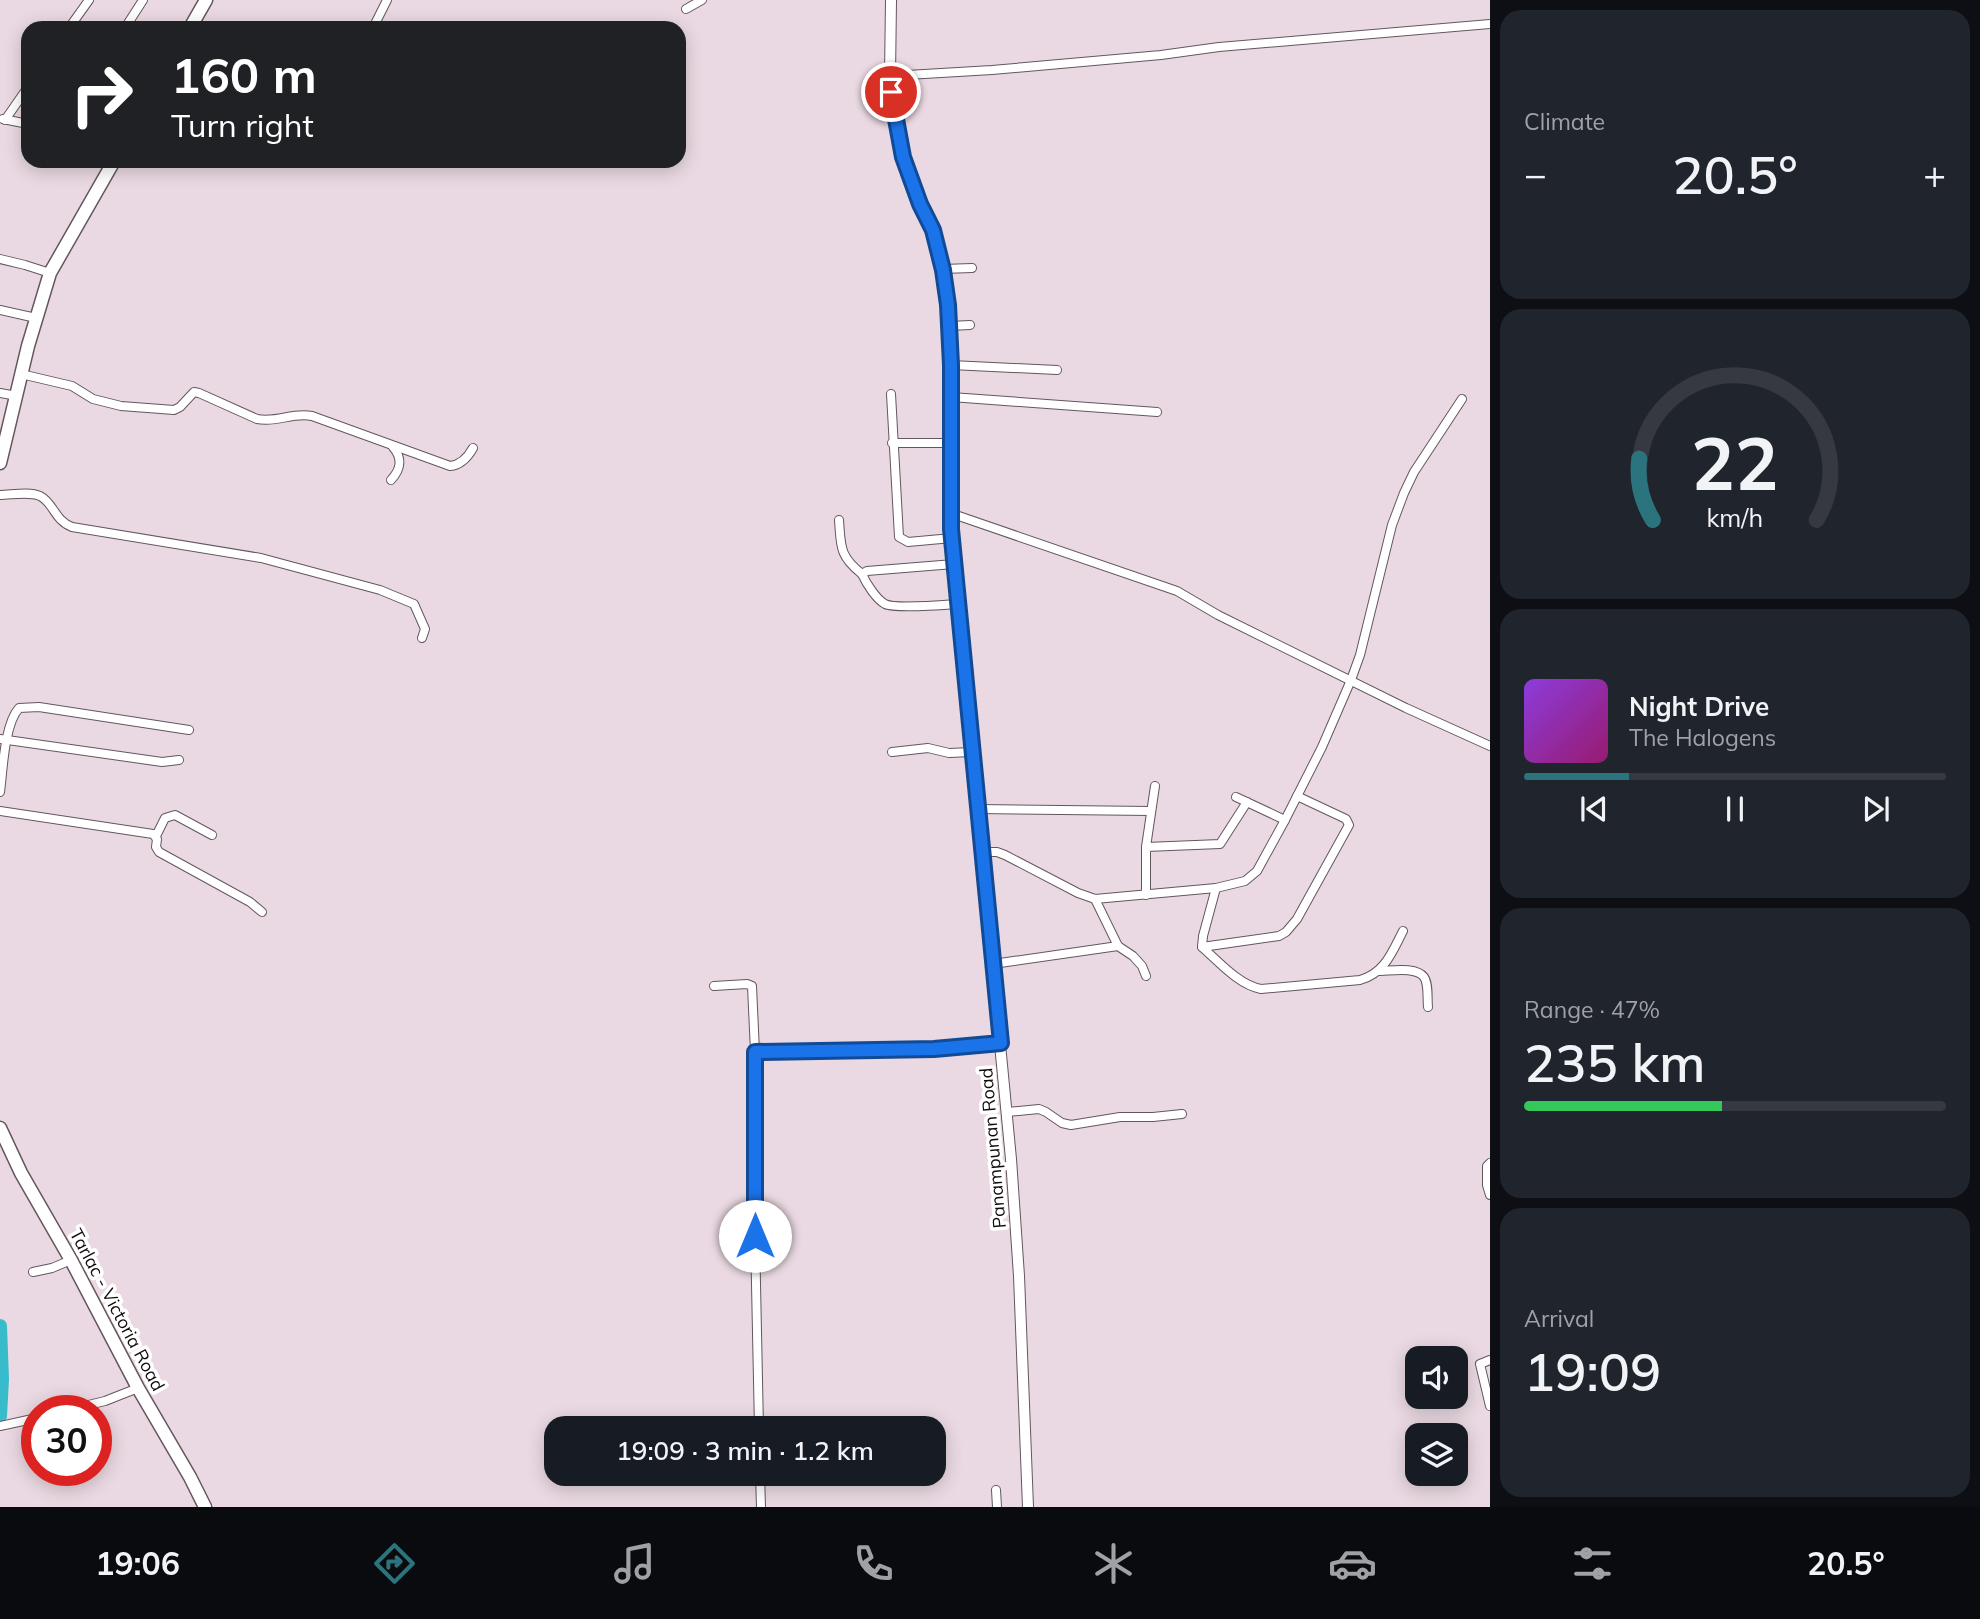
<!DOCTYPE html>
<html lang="en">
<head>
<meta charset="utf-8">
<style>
	body { margin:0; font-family:Mulish,sans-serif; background:#20242c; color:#f1f3f6; height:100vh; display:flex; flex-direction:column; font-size:26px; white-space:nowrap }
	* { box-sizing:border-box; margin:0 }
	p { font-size:23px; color:#9ea1a6 }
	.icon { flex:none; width:38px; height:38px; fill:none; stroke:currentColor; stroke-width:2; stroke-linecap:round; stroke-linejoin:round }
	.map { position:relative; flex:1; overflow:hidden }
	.drawer { display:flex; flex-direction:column; gap:10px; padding:10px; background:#0d0f14; width:490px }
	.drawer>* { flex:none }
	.top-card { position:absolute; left:21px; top:21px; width:665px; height:147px; border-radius:21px; box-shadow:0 4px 18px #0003; background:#202124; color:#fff; overflow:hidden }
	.fabs { position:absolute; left:1405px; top:1346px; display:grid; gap:14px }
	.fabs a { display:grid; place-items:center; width:63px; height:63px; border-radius:14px; background:#171b24; box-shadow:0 4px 18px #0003; font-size:35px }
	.speed { position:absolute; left:21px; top:1395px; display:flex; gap:14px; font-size:35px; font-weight:700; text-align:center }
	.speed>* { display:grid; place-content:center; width:91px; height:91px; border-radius:50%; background:#171b24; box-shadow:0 4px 18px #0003; line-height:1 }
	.speed .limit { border:10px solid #d22; background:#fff; color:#111 }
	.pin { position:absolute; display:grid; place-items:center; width:60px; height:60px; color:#fff; margin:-30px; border:4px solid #fff; border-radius:50%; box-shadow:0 2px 7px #0007 }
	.me { position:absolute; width:77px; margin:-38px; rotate:0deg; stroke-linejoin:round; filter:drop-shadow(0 0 5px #0008) }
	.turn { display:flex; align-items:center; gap:24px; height:147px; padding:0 35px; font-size:32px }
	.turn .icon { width:91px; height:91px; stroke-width:2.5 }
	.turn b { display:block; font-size:49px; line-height:60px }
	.big { font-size:52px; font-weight:600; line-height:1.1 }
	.drawer .tile { flex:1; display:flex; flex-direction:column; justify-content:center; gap:10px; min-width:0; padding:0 24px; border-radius:21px; background:#20242c }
	.drawer .dial { align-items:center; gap:0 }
	.dial svg { height:182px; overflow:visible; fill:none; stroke:#363941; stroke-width:7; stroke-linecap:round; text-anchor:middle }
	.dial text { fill:#f1f3f6; stroke:none }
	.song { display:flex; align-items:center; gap:21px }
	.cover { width:84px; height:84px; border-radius:10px; background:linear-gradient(135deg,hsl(270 70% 55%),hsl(320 70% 35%)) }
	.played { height:7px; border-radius:4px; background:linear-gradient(90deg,#2b737d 25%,#363941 25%) }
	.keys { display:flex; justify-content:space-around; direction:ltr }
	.heat { display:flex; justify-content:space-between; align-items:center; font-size:38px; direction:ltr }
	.charge { height:10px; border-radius:5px; background:linear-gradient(90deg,#34c759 47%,#363941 0) }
	.trip { position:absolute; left:544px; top:1416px; width:402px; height:70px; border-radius:21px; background:#171b24; box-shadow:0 4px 18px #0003; font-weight:600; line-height:70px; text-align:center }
	.menu { display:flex; height:112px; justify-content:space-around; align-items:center; background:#090b0e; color:#9ea1a6 }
	.menu .icon { width:49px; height:49px }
	.menu .active { color:#2b737d }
	.menu b { font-size:32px; color:#f1f3f6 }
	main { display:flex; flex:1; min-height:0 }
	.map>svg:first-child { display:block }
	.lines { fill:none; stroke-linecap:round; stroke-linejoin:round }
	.river { stroke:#38bbcb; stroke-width:14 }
	.minor-casing { stroke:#64565e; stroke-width:10 }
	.tertiary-casing { stroke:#64565e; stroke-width:12 }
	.primary-casing { stroke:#64565e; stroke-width:15 }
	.minor { stroke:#fff; stroke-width:8 }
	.tertiary { stroke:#fff; stroke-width:10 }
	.primary { stroke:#fff; stroke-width:12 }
	.route-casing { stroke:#114b97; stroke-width:18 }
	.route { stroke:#1a73e8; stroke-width:12 }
	.labels { text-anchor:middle; stroke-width:7; stroke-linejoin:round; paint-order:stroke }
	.street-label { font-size:18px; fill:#120c0f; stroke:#fff }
</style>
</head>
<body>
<main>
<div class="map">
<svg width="1490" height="1507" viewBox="0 0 1490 1507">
	<rect width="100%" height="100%" fill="#ead9e2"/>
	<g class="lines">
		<polyline class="river" points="0,1326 2,1379 0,1416"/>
		<defs>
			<g id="minor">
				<polyline points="686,9 702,0"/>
				<polyline points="69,28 89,0"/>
				<polyline points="125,28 143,0"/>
				<polyline points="373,28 387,0"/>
				<polyline points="890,76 992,70 1161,55 1219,47 1490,24"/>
				<polyline points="3,119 28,124"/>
				<polyline points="5,120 28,87"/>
				<polyline points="0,259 25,265 50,273"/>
				<polyline points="943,269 972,268"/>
				<polyline points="0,310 36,318"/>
				<polyline points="949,326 970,325"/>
				<polyline points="951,365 1057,370"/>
				<path d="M21 374 72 386 93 399 121 406 174 410 180 407 194 392 199 393 257 419C278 423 292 412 312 416L450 466C461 465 468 457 473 448"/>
				<polyline points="0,393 17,396"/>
				<polyline points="891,394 899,537 908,542 952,538"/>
				<polyline points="951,397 1157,412"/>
				<polyline points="892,443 951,443"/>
				<path d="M391 480C401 469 403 459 393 447"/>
				<path d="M0 495C11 495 29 491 40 496 54 503 54 520 72 527L261 558 380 590 414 604 425 629 422 638"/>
				<polyline points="950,513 1177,591 1218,615 1406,708 1490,746"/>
				<path d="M839 520C841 546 839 556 862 574"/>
				<path d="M954 564 867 571 862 574C866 583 876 599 885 604 895 609 943 605 957 604"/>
				<polyline points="0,739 162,762 179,760"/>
				<polyline points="892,752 928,748 949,753 972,752"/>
				<path d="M0 792C3 770 4 725 19 708L39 707 189 730"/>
				<polyline points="1236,797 1285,820"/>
				<polyline points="977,809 1151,811"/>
				<polyline points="0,811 153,834 157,839 156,847 159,852 250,902 262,912"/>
				<polyline points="156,836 165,818 175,815 212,835"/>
				<polyline points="1146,847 1155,786"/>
				<polyline points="982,852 997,852 1005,855 1078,893 1095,899 1216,888 1245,881 1257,871 1285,820 1322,747 1351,680 1360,655 1392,525 1404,493 1414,472 1462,399"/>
				<path d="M1216 888 1203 936 1202 947C1219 962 1239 985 1261 989L1360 980C1385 973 1392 952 1403 931"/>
				<polyline points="1146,895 1146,847 1220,844 1247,802"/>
				<polyline points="1095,899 1118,946 1133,956 1142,966 1146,976"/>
				<polyline points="1202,947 1279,936 1286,932 1297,919 1349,825 1346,819 1297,796"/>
				<polyline points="993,964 1118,946"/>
				<path d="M1378 971C1390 971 1416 966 1424 977 1429 984 1427 999 1428 1007"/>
				<polyline points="714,986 747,984 752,986 755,1052 934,1049 1001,1043"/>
				<polyline points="755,1052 755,1236 759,1428"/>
				<polyline points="1007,1112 1039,1109 1046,1112 1062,1123 1071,1125 1120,1117 1153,1117 1182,1114"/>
				<polyline points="1490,1163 1487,1166 1487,1185 1490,1195"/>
				<polyline points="33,1272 52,1268 71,1260"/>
				<polyline points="1490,1360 1480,1364 1490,1406"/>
				<polyline points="68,1410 105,1401 138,1388"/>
				<polyline points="0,1426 37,1418"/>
				<polyline points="760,1474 761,1507"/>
				<polyline points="996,1490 997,1507"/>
			</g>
			<polyline id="tertiary" points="891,0 890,76 894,111 903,157 920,204 933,230 943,269 948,305 951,365 950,522 1011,1159 1019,1276 1028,1507"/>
			<g id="primary">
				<polyline points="190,28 206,0"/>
				<polyline points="0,463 28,346 50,273 114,161"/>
				<polyline points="0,1128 21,1173 71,1260 138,1388 190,1477 205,1507"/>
			</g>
		</defs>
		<use href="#minor" class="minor-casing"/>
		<use href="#tertiary" class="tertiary-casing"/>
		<use href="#primary" class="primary-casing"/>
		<use href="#minor" class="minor"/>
		<use href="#tertiary" class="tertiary"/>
		<use href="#primary" class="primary"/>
	</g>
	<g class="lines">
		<defs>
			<polyline id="route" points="755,1236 755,1052 934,1049 1001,1043 951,529 951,365 948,305 943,270 933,230 920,204 903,157 891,92"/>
		</defs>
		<use href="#route" class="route-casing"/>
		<use href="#route" class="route"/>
	</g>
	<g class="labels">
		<g class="street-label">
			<text transform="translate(993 1148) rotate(-95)" y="6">Panampunan Road</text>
			<text transform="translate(117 1310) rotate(62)" y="6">Tarlac - Victoria Road</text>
		</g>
	</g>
</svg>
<div class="fabs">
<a><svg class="icon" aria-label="sound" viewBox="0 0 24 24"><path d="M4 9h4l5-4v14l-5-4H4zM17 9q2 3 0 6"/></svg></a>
<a><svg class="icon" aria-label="layers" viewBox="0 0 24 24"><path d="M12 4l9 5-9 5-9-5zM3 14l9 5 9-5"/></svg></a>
</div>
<div class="speed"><div class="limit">30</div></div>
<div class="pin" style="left:891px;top:92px;background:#d93025"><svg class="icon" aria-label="arrive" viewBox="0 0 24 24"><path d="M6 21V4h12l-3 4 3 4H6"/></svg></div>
<svg class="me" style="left:755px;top:1236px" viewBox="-20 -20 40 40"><circle r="19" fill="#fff"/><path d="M0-13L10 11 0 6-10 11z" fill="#1a73e8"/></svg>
<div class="trip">19:09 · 3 min · 1.2 km</div>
<div class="top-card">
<div class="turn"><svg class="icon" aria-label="right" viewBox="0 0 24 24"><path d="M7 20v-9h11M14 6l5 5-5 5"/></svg><div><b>160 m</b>Turn right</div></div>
</div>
</div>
<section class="drawer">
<div class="tile"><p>Climate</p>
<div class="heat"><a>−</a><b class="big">20.5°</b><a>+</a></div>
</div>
<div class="tile dial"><svg viewBox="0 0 100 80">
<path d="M14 69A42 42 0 1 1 86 69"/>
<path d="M14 69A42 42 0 0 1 8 42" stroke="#2b737d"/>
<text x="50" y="56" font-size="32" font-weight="700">22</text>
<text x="50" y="72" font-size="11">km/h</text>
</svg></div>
<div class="tile">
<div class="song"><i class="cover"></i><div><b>Night Drive</b><p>The Halogens</p></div></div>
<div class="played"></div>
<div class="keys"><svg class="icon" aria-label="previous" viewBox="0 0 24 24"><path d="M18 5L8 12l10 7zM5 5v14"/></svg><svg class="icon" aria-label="pause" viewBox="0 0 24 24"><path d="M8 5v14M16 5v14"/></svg><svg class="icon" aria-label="next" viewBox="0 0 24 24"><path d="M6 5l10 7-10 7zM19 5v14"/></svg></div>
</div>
<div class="tile"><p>Range · 47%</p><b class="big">235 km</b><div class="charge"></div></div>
<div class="tile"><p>Arrival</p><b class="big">19:09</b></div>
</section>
</main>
<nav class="menu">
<b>19:06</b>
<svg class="icon active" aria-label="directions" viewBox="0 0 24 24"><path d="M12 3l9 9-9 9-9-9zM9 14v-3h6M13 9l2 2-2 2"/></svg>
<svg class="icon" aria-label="music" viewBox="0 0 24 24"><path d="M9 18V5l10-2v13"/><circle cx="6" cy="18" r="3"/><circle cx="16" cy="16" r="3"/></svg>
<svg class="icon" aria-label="phone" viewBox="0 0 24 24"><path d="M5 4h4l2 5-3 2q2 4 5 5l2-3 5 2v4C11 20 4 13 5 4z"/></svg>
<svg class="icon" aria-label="climate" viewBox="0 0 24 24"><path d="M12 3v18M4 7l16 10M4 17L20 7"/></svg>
<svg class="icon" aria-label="car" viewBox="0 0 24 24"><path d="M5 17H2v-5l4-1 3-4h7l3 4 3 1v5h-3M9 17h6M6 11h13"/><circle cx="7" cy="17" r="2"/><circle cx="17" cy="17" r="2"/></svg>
<svg class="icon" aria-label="filters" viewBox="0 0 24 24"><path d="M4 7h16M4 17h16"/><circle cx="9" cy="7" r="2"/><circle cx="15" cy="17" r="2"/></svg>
<b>20.5°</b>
</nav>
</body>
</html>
